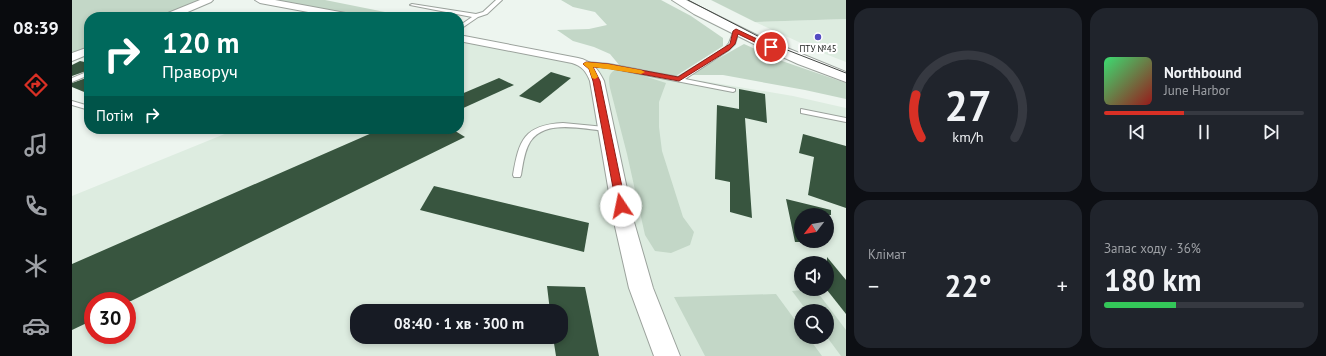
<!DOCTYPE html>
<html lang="uk">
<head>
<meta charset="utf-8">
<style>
	body { margin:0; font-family:"PT Sans",sans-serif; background:#20242c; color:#f1f3f6; height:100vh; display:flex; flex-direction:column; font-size:15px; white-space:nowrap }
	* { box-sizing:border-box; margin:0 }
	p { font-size:13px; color:#9ea1a6 }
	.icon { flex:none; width:22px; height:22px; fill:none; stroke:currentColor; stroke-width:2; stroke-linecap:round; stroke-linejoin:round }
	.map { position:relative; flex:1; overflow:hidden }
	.details { display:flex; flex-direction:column; gap:8px; padding:8px; background:#0d0f14; width:480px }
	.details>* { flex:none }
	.guide { position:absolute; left:12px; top:12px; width:380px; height:122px; border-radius:16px; box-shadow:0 2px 6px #0003; background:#00695c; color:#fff; overflow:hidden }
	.needle { width:26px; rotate:239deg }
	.fabs { position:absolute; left:722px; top:208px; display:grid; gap:8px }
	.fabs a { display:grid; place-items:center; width:40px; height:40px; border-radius:50%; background:#171b24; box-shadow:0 2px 6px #0003; font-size:20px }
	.speed { position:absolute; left:12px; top:292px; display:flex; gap:8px; font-size:20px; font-weight:700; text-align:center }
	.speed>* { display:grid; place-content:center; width:52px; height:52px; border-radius:50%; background:#171b24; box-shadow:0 2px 6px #0003; line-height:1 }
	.speed .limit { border:6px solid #d22; background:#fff; color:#111 }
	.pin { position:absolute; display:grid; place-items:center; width:34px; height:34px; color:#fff; margin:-17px; border:2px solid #fff; border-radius:50%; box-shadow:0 1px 4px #0007 }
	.me { position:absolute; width:44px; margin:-22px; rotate:349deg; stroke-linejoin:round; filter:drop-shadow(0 0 3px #0008) }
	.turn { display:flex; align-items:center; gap:14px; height:84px; padding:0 12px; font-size:18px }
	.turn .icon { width:52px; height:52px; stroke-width:2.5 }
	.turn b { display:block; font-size:28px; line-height:34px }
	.then { display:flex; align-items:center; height:38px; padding:0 12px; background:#0003; gap:8px; font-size:15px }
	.big { font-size:30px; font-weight:600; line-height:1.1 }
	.details .widget { flex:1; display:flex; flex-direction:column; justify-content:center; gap:6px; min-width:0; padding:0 14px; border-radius:16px; background:#20242c }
	.details .dial { align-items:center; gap:0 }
	.dial svg { height:104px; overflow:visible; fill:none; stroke:#363941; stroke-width:7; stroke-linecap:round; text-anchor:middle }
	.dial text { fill:#f1f3f6; stroke:none }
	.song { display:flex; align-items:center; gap:12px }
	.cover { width:48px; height:48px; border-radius:6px; background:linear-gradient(135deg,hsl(140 70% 55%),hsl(0 70% 35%)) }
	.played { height:4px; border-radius:2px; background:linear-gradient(90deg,#d93025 40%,#363941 40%) }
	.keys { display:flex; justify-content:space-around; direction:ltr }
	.heat { display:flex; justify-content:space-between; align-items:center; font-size:22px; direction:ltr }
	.charge { height:6px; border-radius:3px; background:linear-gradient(90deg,#34c759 36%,#363941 0) }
	.details .tiles { flex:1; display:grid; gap:8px; grid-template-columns:repeat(2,1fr) }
	.trip { position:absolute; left:278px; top:304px; width:218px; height:40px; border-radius:16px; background:#171b24; box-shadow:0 2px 6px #0003; font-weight:600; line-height:40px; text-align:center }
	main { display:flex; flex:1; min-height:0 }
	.dock { display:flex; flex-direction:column; width:72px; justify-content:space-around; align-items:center; background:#090b0e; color:#9ea1a6 }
	.dock .icon { width:28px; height:28px }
	.dock .current { color:#d93025 }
	.dock b { font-size:18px; color:#f1f3f6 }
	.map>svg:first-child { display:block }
	.built { fill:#ddece0; fill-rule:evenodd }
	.green { fill:#c3d7c7 }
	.building { fill:#38553f }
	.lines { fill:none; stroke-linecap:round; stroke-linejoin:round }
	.lane-casing { stroke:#9ba29c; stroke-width:2 }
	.street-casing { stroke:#9ba29c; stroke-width:2 }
	.secondary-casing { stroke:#9ba29c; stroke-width:2 }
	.lane { fill:#fff; fill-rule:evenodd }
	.street { fill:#fff; fill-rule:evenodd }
	.secondary { fill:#fff; fill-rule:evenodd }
	.tram { stroke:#414542; stroke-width:1 }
	.route { fill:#d93025; stroke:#8d1f18 }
	.slow { fill:#f59e0b }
	.poi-dot { fill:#534bc2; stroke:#fff; stroke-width:1.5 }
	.labels { text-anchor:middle; stroke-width:4; stroke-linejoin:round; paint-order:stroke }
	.far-poi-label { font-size:9px; fill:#181b19; stroke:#fff }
</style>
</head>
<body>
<main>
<nav class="dock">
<b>08:39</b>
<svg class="icon current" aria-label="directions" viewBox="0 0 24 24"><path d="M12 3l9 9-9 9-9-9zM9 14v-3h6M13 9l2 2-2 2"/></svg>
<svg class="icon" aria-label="music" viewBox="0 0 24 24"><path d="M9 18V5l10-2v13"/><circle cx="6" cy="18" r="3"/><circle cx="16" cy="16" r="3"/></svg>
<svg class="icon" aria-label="phone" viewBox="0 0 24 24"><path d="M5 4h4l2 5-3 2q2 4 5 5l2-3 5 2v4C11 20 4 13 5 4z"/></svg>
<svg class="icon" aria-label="climate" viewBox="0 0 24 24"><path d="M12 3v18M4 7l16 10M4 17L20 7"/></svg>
<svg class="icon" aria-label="car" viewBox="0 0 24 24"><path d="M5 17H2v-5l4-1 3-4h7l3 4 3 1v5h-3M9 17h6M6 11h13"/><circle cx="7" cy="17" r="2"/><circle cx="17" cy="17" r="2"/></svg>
</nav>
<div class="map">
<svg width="774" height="356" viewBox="0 0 774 356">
	<rect width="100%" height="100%" fill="#edf5ef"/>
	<g class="built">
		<polygon points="774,19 774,62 751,53 683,22"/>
		<path d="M387 38 514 64 607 80 631 81 721 96 774 108V356H0V196L165 129H387ZM729 215H755V241H729ZM729 263H755V289H729ZM21 301H55V335H21ZM285 311H489V337H285ZM729 311H755V337H729Z"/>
	</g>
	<g class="green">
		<polygon points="0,0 136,0 95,17 17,17 17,50 0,57"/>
		<polygon points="188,0 253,0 338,17 279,17"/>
		<path d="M489 0H589L619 16 651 38V46L604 76 570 69 561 70 566 74 594 83 587 102V127L590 151 611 217 622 232 618 245 599 253 583 251 573 235 555 154 538 88C536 74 537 74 548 66L538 54 522 47 501 41 485 30 517 29 535 25 523 12 501 7Z"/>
		<polygon points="639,0 774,0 774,19 683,22"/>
		<polygon points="672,44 710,61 774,83 774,99 733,90 651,75 617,75"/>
		<polygon points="743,289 774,330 774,356 769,356 755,337 755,311 735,311 720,291"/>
		<polygon points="704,294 729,328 729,337 736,337 750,356 633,356 602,297"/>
	</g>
	<g class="building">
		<polygon points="8,61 17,63 17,70 0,76 0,65"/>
		<polygon points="479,72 499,78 468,103 447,96"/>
		<polygon points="17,77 17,94 0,87 0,83"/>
		<polygon points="427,78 442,85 387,110 387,95"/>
		<polygon points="667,89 693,94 695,123 673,118 680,218 658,212 658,182 643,179 645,105 667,109"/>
		<polygon points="309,129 380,129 393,137 59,301 21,301 21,320 0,330 0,264"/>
		<polygon points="731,134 774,146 774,208 736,195 742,157 727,153"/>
		<polygon points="362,186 517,223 512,252 348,210"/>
		<polygon points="714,199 759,210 759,215 729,215 729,242 723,242"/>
		<polygon points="755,257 774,280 774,314 755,290"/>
		<polygon points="475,286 513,287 527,356 484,356 481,337 489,337 489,311 478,311"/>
	</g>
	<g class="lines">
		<defs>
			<g id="lane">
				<polygon points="424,0 430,0 415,14 406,17 387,30 387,26 400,17 338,5 340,4 404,14 411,12"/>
				<polygon points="662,30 667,31 663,44 657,50 613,79 663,89 663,91 661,92 537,68 514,66 511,64 514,62 537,64 606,77 653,48 657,43"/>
				<polygon points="17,71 17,75 0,82 0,78"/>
				<polygon points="0,101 17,106 17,110 0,105"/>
				<polygon points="729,109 774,118 774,122 729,113"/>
				<path d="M491 123 533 127 537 129 533 131C510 129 473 119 458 142 452 152 451 164 449 175L448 177H442L441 175C447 140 452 125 491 123Z"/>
			</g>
			<g id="street">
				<polygon points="128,0 141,0 139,2 104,17 90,17 91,15"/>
				<polygon points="183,0 203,0 279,14 284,17 263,17 188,3"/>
				<path d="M387 35 506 58C520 61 526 69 532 81L562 222 581 288 608 356H582L557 288 542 222 518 81C514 71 510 66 500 63L387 41Z"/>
				<polygon points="17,47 17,54 0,61 0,53"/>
			</g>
			<polygon id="secondary" points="600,0 614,0 693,39 774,72 774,82 726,64 684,45 622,14"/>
		</defs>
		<use href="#lane" class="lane-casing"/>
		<use href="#street" class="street-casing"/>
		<use href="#secondary" class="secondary-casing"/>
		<use href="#lane" class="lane"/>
		<use href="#street" class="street"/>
		<use href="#secondary" class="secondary"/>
		<polyline class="tram" points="616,0 705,46 774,73"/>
	</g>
	<polygon class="route" points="664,29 702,47 697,49 666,34 663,44 657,50 607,81 536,68 521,67 528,81 554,206 552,209 545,209 521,81 517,69 511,64 514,62 536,64 606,77 653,47 658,44 661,31"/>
	<polygon class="slow" points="514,62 536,64 569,70 573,72 569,74 521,67 526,77 523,79 520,78 517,69 511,64"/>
	<circle class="poi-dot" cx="746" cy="37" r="4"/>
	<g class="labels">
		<g class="far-poi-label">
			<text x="746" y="52">ПТУ №45</text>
		</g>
	</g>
</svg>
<div class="fabs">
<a><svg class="needle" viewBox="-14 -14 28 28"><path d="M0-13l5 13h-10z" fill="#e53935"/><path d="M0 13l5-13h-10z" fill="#9ea1a6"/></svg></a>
<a><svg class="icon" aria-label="sound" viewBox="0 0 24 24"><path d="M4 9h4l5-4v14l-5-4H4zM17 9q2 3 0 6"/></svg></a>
<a><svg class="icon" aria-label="search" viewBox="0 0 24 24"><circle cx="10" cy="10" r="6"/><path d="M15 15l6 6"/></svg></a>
</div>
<div class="speed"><div class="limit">30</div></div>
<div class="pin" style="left:699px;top:47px;background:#d93025"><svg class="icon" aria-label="arrive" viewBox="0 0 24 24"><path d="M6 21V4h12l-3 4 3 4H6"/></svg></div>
<svg class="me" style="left:549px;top:206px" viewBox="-20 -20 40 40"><circle r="19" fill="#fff"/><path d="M0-13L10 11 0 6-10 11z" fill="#d93025"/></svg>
<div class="trip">08:40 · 1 хв · 300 m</div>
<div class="guide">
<div class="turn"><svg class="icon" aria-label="right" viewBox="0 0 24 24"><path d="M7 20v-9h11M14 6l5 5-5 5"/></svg><div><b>120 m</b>Праворуч</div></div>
<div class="then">Потім<svg class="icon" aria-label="right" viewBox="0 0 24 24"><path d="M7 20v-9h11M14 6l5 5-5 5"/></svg></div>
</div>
</div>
<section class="details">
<div class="tiles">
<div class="widget dial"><svg viewBox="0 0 100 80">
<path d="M14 69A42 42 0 1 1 86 69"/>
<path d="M14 69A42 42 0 0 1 10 36" stroke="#d93025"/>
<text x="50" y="56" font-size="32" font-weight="700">27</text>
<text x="50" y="72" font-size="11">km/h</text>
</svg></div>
<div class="widget">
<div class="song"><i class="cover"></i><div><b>Northbound</b><p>June Harbor</p></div></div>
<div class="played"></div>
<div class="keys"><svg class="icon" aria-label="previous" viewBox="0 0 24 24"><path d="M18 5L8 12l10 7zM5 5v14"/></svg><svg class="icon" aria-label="pause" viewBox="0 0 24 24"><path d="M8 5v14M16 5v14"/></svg><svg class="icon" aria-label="next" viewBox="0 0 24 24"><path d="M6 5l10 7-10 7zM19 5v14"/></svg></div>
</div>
<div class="widget"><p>Клімат</p>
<div class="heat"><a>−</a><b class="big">22°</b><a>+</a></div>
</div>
<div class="widget"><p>Запас ходу · 36%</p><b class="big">180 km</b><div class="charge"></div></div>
</div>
</section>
</main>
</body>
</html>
